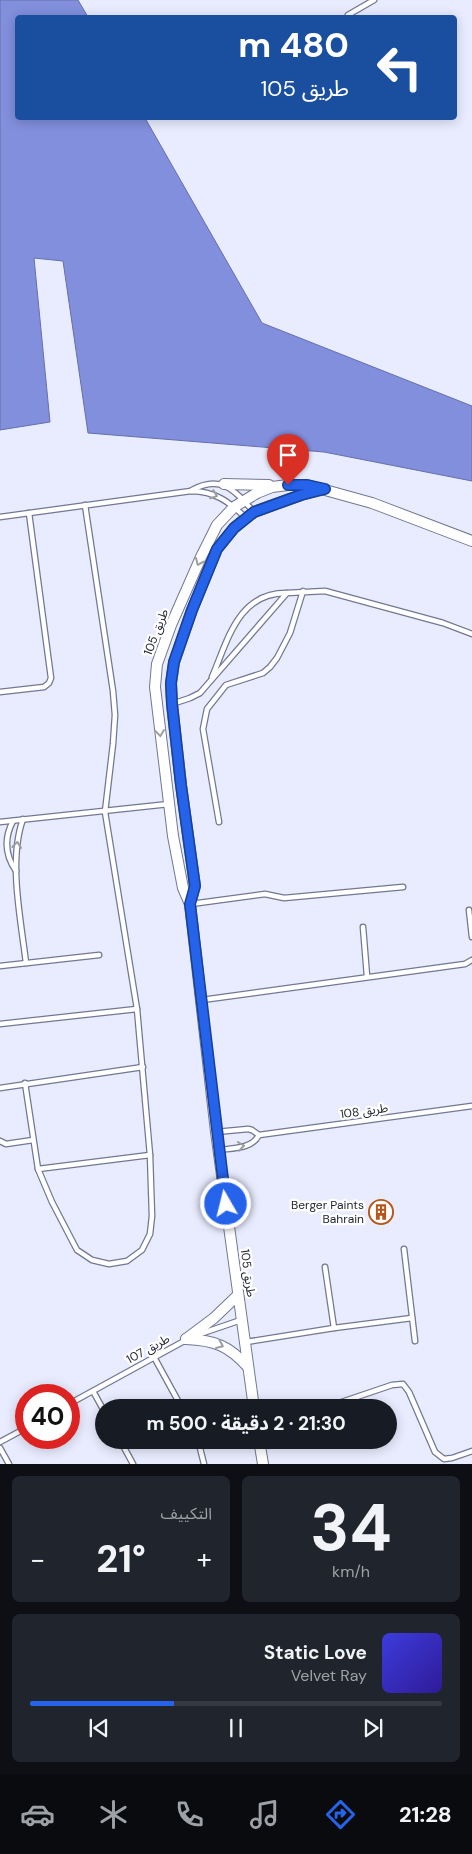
<!DOCTYPE html>
<html lang="ar">
<head>
<meta charset="utf-8">
<style>
	body { margin:0; font-family:"DM Sans","Noto Sans Arabic",sans-serif; background:#20242c; color:#f1f3f6; direction:rtl; height:100vh; display:flex; flex-direction:column; font-size:19px; white-space:nowrap }
	* { box-sizing:border-box; margin:0 }
	p { font-size:16px; color:#9ea1a6 }
	.icon { flex:none; width:28px; height:28px; fill:none; stroke:currentColor; stroke-width:2; stroke-linecap:round; stroke-linejoin:round }
	.map { position:relative; height:1464px; overflow:hidden; direction:ltr }
	.sheet { display:flex; flex-direction:column; gap:12px; padding:12px; background:#0d0f14; flex:1 }
	.sheet>* { flex:none }
	.top-card { position:absolute; left:15px; top:15px; width:442px; height:105px; border-radius:5px; box-shadow:0 2px 12px #0003; direction:rtl; background:#1a4fa0; color:#fff; overflow:hidden }
	.speed { position:absolute; left:15px; top:1384px; display:flex; gap:10px; font-size:25px; font-weight:700; text-align:center }
	.speed>* { display:grid; place-content:center; width:65px; height:65px; border-radius:50%; background:#171b24; box-shadow:0 2px 12px #0003; line-height:1 }
	.speed .limit { border:8px solid #d22; background:#fff; color:#111 }
	.pin { position:absolute; display:grid; place-items:center; width:42px; height:42px; color:#fff; margin:-51px -21px; border-radius:50% 50% 50% 0; rotate:-45deg; box-shadow:0 0 5px #0007 }
	.pin .icon { rotate:45deg }
	.me { position:absolute; width:55px; margin:-28px; rotate:352deg; stroke-linejoin:round; filter:drop-shadow(0 0 4px #0008) }
	.turn { display:flex; align-items:center; gap:18px; height:105px; padding:0 25px; font-size:22px }
	.turn .icon { width:65px; height:65px; stroke-width:2.5 }
	.turn b { display:block; font-size:35px; line-height:42px }
	.big { font-size:38px; font-weight:700; line-height:1.1 }
	.sheet .widget { flex:1; display:flex; flex-direction:column; justify-content:center; gap:8px; min-width:0; padding:0 18px; border-radius:8px; background:#20242c }
	.sheet .dial { align-items:center; gap:0 }
	.dial b { font-size:65px; line-height:1 }
	.song { display:flex; align-items:center; gap:15px }
	.cover { width:60px; height:60px; border-radius:8px; background:linear-gradient(135deg,hsl(240 70% 55%),hsl(250 70% 35%)) }
	.played { height:5px; border-radius:2px; background:linear-gradient(90deg,#2563eb 35%,#363941 35%) }
	.keys { display:flex; justify-content:space-around; direction:ltr }
	.heat { display:flex; justify-content:space-between; align-items:center; font-size:28px; direction:ltr }
	.sheet .tiles { flex:1; display:grid; gap:12px; grid-template-columns:1fr 1fr }
	.widget:last-child { grid-column:span 2 }
	.trip { position:absolute; left:95px; top:1399px; width:302px; height:50px; border-radius:25px; background:#171b24; box-shadow:0 2px 12px #0003; font-weight:700; line-height:50px; text-align:center; direction:rtl }
	.tabs { display:flex; height:80px; justify-content:space-around; align-items:center; background:#090b0e; color:#9ea1a6 }
	.tabs .icon { width:35px; height:35px }
	.tabs .selected { color:#2563eb }
	.tabs b { font-size:22px; color:#f1f3f6 }
	.map>svg:first-child { display:block }
	.water { fill:#818fdd; stroke:#6570aa }
	.lines { fill:none; stroke-linecap:round; stroke-linejoin:round }
	.service-casing { stroke:#727892; stroke-width:7 }
	.tertiary-casing { stroke:#727892; stroke-width:12 }
	.service { stroke:#fff; stroke-width:4.5 }
	.tertiary { stroke:#fff; stroke-width:10 }
	.oneway { stroke:#9c9ea3 }
	.route-casing { stroke:#184099; stroke-width:12 }
	.route { stroke:#2563eb; stroke-width:9 }
	.labels { text-anchor:middle; stroke-width:4.5; stroke-linejoin:round; paint-order:stroke }
	.street-label { font-size:12px; fill:#242732; stroke:#fff }
	.poi-label { font-size:12px; fill:#242732; stroke:#fff; text-anchor:end }
</style>
</head>
<body>
<div class="map">
<svg width="472" height="1464" viewBox="0 0 472 1464">
	<rect width="100%" height="100%" fill="#e8ecfe"/>
	<polygon class="water" points="0,0 78,0 88,17 18,18 18,118 145,118 262,323 472,406 472,481 324,452 88,433 63,261 34,258 50,422 0,430"/>
	<g class="lines">
		<defs>
			<g id="service">
				<polyline points="348,15 374,0"/>
				<path d="M192 490C222 474 235 491 254 512"/>
				<path d="M0 517 191 491C215 491 229 502 245 517"/>
				<path d="M212 677C228 640 238 593 286 593"/>
				<polyline points="0,692 44,687 49,683 51,678 29,513"/>
				<polyline points="172,704 190,698 200,693 287,593 325,591 443,623 472,634"/>
				<path d="M23 819C8 861 21 920 26 963"/>
				<path d="M13 821C4 838 5 855 16 871"/>
				<polyline points="0,822 169,804"/>
				<polyline points="219,822 203,729 207,709 226,685 263,673 270,667 277,658 290,633 303,591"/>
				<polyline points="191,904 265,894 284,898 403,887"/>
				<polyline points="469,910 472,937"/>
				<polyline points="363,927 367,976"/>
				<polyline points="0,966 99,955"/>
				<polyline points="202,1000 465,964 472,960"/>
				<polyline points="0,1024 137,1009"/>
				<polyline points="25,1083 38,1169 52,1202 77,1250 92,1260 109,1264 127,1261 142,1250 150,1234 152,1216 150,1155 137,1009 105,812 113,744 115,715 113,691 85,505"/>
				<polyline points="0,1088 143,1067"/>
				<polyline points="216,1132 248,1129 252,1130 259,1135 472,1106"/>
				<polyline points="0,1141 6,1144 33,1140"/>
				<path d="M219 1150C233 1148 252 1149 259 1135"/>
				<polyline points="38,1169 150,1155"/>
				<polyline points="404,1249 415,1341"/>
				<polyline points="325,1267 334,1328"/>
				<polyline points="200,1334 241,1320"/>
				<polyline points="246,1342 334,1328 412,1318"/>
				<polyline points="154,1357 182,1408"/>
				<polyline points="93,1391 104,1411"/>
				<polyline points="69,1404 186,1340"/>
				<polyline points="324,1408 392,1385 403,1384 409,1392 435,1452 444,1459 452,1458 472,1451"/>
				<polyline points="120,1440 133,1464"/>
				<polyline points="198,1440 204,1464"/>
				<polyline points="0,1442 26,1428"/>
				<polyline points="0,1448 9,1464"/>
			</g>
			<g id="tertiary">
				<polyline points="224,484 269,485"/>
				<polyline points="190,904 195,886 181,785 172,704 171,683 174,662 192,610 217,549 234,528 254,512 301,495 322,489"/>
				<path d="M186 1339C215 1340 229 1346 248 1367"/>
				<polyline points="186,1339 214,1318 238,1295"/>
				<polyline points="254,1408 216,1132 190,904 183,888 173,836 155,687 157,664 171,625 201,557 217,525 234,507 257,493 272,487 288,485 307,485 372,503 472,541"/>
				<polyline points="259,1440 263,1464"/>
			</g>
		</defs>
		<use href="#service" class="service-casing"/>
		<use href="#tertiary" class="tertiary-casing"/>
		<use href="#service" class="service"/>
		<use href="#tertiary" class="tertiary"/>
	</g>
	<defs><path id="oneway-chevron" d="M-2-3.5L2.5 0L-2 3.5" fill="none" stroke-width="1.6" stroke-linecap="round" stroke-linejoin="round" transform="scale(1.25)"/></defs>
	<g class="oneway">
		<use href="#oneway-chevron" transform="translate(214 495) rotate(21)"/>
		<use href="#oneway-chevron" transform="translate(199 562) rotate(114)"/>
		<use href="#oneway-chevron" transform="translate(160 733) rotate(83)"/>
		<use href="#oneway-chevron" transform="translate(17 845) rotate(-83)"/>
		<use href="#oneway-chevron" transform="translate(241 1146) rotate(-9)"/>
		<use href="#oneway-chevron" transform="translate(220 1345) rotate(24)"/>
	</g>
	<g class="lines">
		<defs>
			<polyline id="route" points="226,1204 190,904 195,886 181,785 172,704 171,683 174,662 192,610 217,549 234,528 254,512 301,495 325,489 307,485 288,485"/>
		</defs>
		<use href="#route" class="route-casing"/>
		<use href="#route" class="route"/>
	</g>
	<defs>
		<symbol id="building-ring" viewBox="-11 -11 22 22"><circle r="9.5" fill="#fff" stroke="#b75618" stroke-width="1.5"/><path d="M-4-6H4V6H1V3H-1V6H-4ZM-2.5-4.3h1.7v1.8h-1.7ZM.8-4.3h1.7v1.8H.8ZM-2.5-1h1.7V.8h-1.7ZM.8-1h1.7V.8H.8Z" fill="#b75618"/></symbol>
	</defs>
	<g fill-rule="evenodd">
		<use href="#building-ring" x="367" y="1198" width="28" height="28"/>
	</g>
	<g class="labels">
		<g class="street-label">
			<text transform="translate(156 632) rotate(-69)" y="4">طريق 105</text>
			<text transform="translate(364 1111) rotate(-8)" y="4">طريق 108</text>
			<text transform="translate(248 1273) rotate(82)" y="4">طريق 105</text>
			<text transform="translate(148 1349) rotate(-29)" y="4">طريق 107</text>
		</g>
		<g class="poi-label">
			<text x="364" y="1209">Berger Paints<tspan x="364" dy="14">Bahrain</tspan></text>
		</g>
	</g>
</svg>
<div class="speed"><div class="limit">40</div></div>
<div class="pin" style="left:288px;top:485px;background:#d93025"><svg class="icon" aria-label="arrive" viewBox="0 0 24 24"><path d="M6 21V4h12l-3 4 3 4H6"/></svg></div>
<svg class="me" style="left:226px;top:1204px" viewBox="-20 -20 40 40"><circle r="17" fill="#2563eb" stroke="#fff" stroke-width="3"/><path d="M0-11L8 9 0 5-8 9z" fill="#fff"/></svg>
<div class="trip">21:30 · 2 دقيقة · 500 m</div>
<div class="top-card">
<div class="turn"><svg class="icon" aria-label="left" viewBox="0 0 24 24"><path d="M17 20v-9H6M10 6l-5 5 5 5"/></svg><div><b>480 m</b>طريق 105</div></div>
</div>
</div>
<section class="sheet">
<div class="tiles">
<div class="widget dial"><b>34</b><p>km/h</p></div>
<div class="widget"><p>التكييف</p>
<div class="heat"><a>−</a><b class="big">21°</b><a>+</a></div>
</div>
<div class="widget">
<div class="song"><i class="cover"></i><div><b>Static Love</b><p>Velvet Ray</p></div></div>
<div class="played"></div>
<div class="keys"><svg class="icon" aria-label="previous" viewBox="0 0 24 24"><path d="M18 5L8 12l10 7zM5 5v14"/></svg><svg class="icon" aria-label="pause" viewBox="0 0 24 24"><path d="M8 5v14M16 5v14"/></svg><svg class="icon" aria-label="next" viewBox="0 0 24 24"><path d="M6 5l10 7-10 7zM19 5v14"/></svg></div>
</div>
</div>
</section>
<nav class="tabs">
<b>21:28</b>
<svg class="icon selected" aria-label="directions" viewBox="0 0 24 24"><path d="M12 3l9 9-9 9-9-9zM9 14v-3h6M13 9l2 2-2 2"/></svg>
<svg class="icon" aria-label="music" viewBox="0 0 24 24"><path d="M9 18V5l10-2v13"/><circle cx="6" cy="18" r="3"/><circle cx="16" cy="16" r="3"/></svg>
<svg class="icon" aria-label="phone" viewBox="0 0 24 24"><path d="M5 4h4l2 5-3 2q2 4 5 5l2-3 5 2v4C11 20 4 13 5 4z"/></svg>
<svg class="icon" aria-label="climate" viewBox="0 0 24 24"><path d="M12 3v18M4 7l16 10M4 17L20 7"/></svg>
<svg class="icon" aria-label="car" viewBox="0 0 24 24"><path d="M5 17H2v-5l4-1 3-4h7l3 4 3 1v5h-3M9 17h6M6 11h13"/><circle cx="7" cy="17" r="2"/><circle cx="17" cy="17" r="2"/></svg>
</nav>
</body>
</html>
